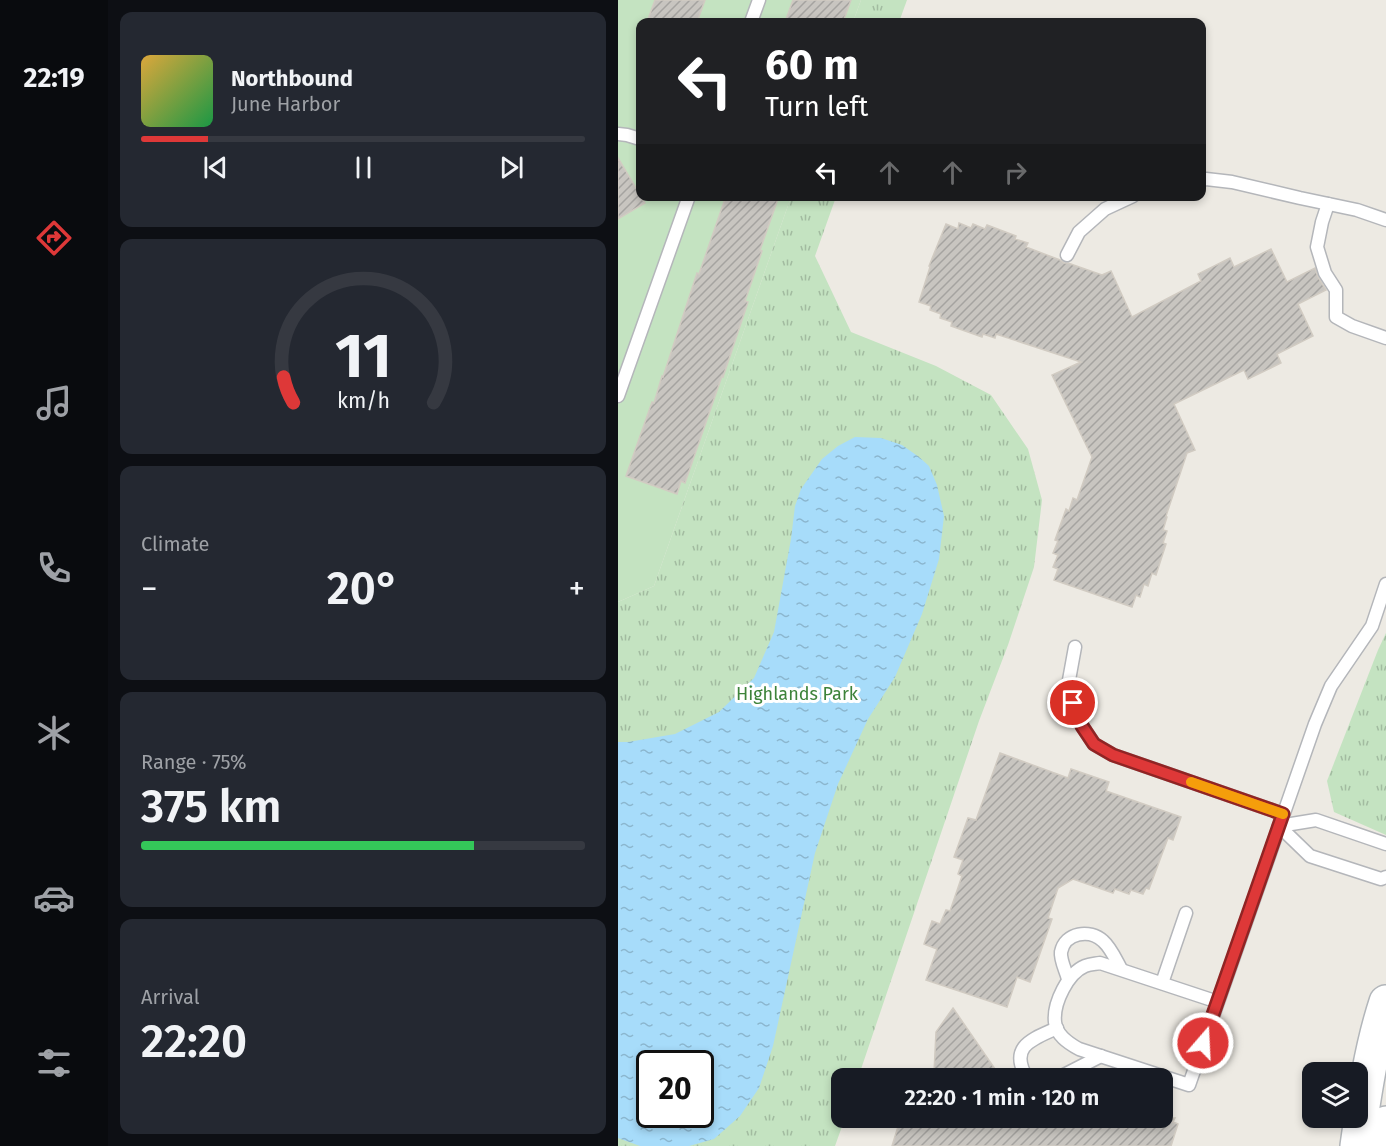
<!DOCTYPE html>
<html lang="en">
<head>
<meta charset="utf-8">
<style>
	body { margin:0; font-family:"Fira Sans",sans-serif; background:#242831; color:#f1f3f6; height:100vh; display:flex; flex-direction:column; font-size:22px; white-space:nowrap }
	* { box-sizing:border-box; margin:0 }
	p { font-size:20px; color:#9ea1a6 }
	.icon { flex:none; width:33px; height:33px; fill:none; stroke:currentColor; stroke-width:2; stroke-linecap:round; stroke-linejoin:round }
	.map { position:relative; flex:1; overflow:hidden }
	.drawer { display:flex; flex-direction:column; gap:12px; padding:12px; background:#0d0f14; width:510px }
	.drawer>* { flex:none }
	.guide { position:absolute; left:18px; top:18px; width:570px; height:183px; border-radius:12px; box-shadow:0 3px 9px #0003; background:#202124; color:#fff; overflow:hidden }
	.controls { position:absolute; left:684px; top:1062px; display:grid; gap:12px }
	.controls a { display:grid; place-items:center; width:66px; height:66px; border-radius:12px; background:#171b24; box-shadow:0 3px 9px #0003; font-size:30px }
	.speed { position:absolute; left:18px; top:1050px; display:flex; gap:12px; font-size:30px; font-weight:700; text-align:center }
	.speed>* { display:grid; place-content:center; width:78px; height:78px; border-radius:50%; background:#171b24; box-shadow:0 3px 9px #0003; line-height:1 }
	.speed .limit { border:3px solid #111; border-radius:9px; background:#fff; color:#111 }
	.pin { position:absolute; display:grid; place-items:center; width:51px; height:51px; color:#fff; margin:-26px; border:3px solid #fff; border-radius:50%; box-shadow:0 2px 6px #0007 }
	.me { position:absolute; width:66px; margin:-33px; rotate:19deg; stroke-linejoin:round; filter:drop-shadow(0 0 4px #0008) }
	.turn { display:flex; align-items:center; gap:21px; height:126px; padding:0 30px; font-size:27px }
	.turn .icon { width:78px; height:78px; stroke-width:2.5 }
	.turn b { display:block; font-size:42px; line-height:51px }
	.lanes { display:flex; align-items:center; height:57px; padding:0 30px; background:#0003; justify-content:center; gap:30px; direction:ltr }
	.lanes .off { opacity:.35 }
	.big { font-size:45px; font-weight:600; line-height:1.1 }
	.drawer .tile { flex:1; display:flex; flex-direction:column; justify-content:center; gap:9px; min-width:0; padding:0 21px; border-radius:12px; background:#242831 }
	.drawer .dial { align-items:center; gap:0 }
	.dial svg { height:156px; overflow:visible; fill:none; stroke:#363941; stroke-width:7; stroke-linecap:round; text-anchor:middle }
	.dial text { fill:#f1f3f6; stroke:none }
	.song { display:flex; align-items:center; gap:18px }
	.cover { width:72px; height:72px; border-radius:9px; background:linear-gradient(135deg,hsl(40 70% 55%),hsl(140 70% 35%)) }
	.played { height:6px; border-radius:3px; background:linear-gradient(90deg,#de3838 15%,#363941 15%) }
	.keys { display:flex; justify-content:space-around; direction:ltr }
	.heat { display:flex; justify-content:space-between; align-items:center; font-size:33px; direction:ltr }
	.charge { height:9px; border-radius:4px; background:linear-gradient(90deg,#34c759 75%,#363941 0) }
	.trip { position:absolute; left:213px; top:1068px; width:342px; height:60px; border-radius:12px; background:#171b24; box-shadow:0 3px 9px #0003; font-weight:600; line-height:60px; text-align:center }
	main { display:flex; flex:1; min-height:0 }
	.tabs { display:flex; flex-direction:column; width:108px; justify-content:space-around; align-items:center; background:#090b0e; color:#9ea1a6 }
	.tabs .icon { width:42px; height:42px }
	.tabs .on { color:#de3838 }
	.tabs b { font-size:27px; color:#f1f3f6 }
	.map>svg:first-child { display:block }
	.grass { fill:#c4e3c1 }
	.park { fill:url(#park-tufts); fill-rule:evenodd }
	.water { fill:url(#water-ripples); fill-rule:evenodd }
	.building { fill:url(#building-hatch); stroke:#d1cbc2; stroke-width:1.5 }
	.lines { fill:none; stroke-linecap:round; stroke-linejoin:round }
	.lane-casing { stroke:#b4b6ba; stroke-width:15 }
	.secondary-casing { stroke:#b2b6ba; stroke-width:36 }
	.lane { stroke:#fff; stroke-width:12 }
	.secondary { stroke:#fff; stroke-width:33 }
	.route-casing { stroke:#902424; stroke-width:15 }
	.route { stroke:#de3838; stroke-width:10 }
	.slow { stroke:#f59e0b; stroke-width:10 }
	.labels { text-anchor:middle; stroke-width:6; stroke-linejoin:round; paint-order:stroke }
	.park-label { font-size:18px; fill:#3d833a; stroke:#fff }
</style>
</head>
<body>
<main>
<nav class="tabs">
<b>22:19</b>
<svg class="icon on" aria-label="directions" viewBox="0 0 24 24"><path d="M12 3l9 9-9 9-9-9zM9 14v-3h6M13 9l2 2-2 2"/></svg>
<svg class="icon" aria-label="music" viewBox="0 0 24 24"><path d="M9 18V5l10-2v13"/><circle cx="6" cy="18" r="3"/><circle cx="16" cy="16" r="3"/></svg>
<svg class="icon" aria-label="phone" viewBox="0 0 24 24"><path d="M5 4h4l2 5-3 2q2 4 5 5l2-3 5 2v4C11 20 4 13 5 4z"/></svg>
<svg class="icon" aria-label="climate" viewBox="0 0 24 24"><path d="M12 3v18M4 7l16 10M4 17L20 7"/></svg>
<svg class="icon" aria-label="car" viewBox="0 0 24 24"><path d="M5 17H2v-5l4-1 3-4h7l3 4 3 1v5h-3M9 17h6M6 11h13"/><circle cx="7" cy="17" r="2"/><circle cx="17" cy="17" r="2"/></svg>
<svg class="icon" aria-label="filters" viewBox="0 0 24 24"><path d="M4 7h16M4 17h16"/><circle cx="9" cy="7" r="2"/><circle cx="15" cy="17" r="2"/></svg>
</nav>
<section class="drawer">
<div class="tile">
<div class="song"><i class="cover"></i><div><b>Northbound</b><p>June Harbor</p></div></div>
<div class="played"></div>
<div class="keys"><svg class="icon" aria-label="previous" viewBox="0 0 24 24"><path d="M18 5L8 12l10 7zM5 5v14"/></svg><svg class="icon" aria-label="pause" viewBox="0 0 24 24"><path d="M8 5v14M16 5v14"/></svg><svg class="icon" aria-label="next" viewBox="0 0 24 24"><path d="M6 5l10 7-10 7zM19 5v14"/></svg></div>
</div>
<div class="tile dial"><svg viewBox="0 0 100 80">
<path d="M14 69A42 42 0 1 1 86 69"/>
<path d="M14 69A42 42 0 0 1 9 56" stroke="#de3838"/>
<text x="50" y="56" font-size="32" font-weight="700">11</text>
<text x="50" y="72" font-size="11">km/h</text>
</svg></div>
<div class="tile"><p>Climate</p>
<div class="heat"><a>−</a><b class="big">20°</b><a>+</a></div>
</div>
<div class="tile"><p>Range · 75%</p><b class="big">375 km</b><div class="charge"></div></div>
<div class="tile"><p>Arrival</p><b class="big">22:20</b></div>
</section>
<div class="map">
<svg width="768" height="1146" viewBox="0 0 768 1146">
	<defs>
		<pattern id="park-tufts" width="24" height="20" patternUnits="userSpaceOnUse" patternTransform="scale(1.5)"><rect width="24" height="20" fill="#c4e3c1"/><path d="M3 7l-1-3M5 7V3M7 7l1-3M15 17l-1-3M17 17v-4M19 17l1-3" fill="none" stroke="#a2bba0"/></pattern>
		<pattern id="water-ripples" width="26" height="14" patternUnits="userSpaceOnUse" patternTransform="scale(1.5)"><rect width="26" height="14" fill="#a7dcfa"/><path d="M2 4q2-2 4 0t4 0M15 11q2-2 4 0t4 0" fill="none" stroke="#8bb6ce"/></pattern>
		<pattern id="building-hatch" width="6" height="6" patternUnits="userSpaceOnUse" patternTransform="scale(1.5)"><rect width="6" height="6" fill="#c8c5c0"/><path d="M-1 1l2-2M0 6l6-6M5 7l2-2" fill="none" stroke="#a5a3a0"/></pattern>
	</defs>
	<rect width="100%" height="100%" fill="#edeae3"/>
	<polygon class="grass" points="0,0 243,0 235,22 22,22 22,196 173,197 36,586 0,602"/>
	<g class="park">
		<polygon points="243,0 289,0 281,22 235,22"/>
		<path d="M173 197H218L197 256 233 332 318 366 373 395 410 449 424 500 416 567 390 645 361 721 240 1078H224V1118H227L217 1146H0V602L36 586ZM32 1064H82V1114H32Z"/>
		<polygon points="768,633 768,835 716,812 709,781 760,650"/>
	</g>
	<path class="water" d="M237 437 263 438 284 445 301 457 311 466 319 485 326 516 321 559 304 614 277 677 250 719 220 784 197 853 155 1046 141 1088 122 1116 96 1139 71 1146H22L0 1138V742H10L57 734 101 712 136 678 156 632 173 539 177 506 183 489 204 459 220 446ZM32 1064H82V1114H32Z"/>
	<g class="building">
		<polygon points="37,0 87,0 79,22 29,22"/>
		<polygon points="175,0 233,0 225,22 167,22"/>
		<polygon points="0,158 27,203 0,219"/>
		<polygon points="108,196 161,196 142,250 144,251 127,301 130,302 105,377 104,376 67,483 63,481 59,494 8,476 34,402 36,403 44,376 45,377 79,273 81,274"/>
		<polygon points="341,223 353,228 355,224 367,229 369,225 398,236 397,239 410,243 408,247 442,260 446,263 450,263 484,275 493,271 514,317 583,281 580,274 612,258 616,267 653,249 669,282 697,268 700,277 708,290 680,304 695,336 659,354 663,363 630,379 626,370 556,404 577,450 569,453 548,516 549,517 545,530 549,531 545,543 548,544 538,575 534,573 530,586 526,584 522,597 518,595 514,607 436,580 440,569 435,567 440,555 435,553 440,541 437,540 448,509 451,511 455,498 459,500 474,457 434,375 463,362 378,334 377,338 365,334 364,337 333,326 334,322 322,318 323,314 312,310 313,306 301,302 312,267 311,266 328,224 340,229"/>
		<polygon points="382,753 450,778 453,769 491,782 488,791 563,817 555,840 550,838 531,889 528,888 525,894 513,890 511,894 497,889 495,893 455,879 440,888 430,918 434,919 412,982 399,977 389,1007 308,980 319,949 306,944 314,921 322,924 328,910 332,911 344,876 340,874 345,860 336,857 350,818 358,820"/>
		<polygon points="335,1008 377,1069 359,1078 301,1078 304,1069 316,1073 318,1032"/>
		<polygon points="288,1118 477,1118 508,1128 512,1118 557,1118 555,1122 560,1124 553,1146 274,1146 282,1120 286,1122"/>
	</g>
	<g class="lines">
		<defs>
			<g id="lane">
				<polyline points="133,22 141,0"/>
				<polyline points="0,134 9,135 22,139"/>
				<polyline points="584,180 588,179 614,182 682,198 739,210 768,220"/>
				<polyline points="710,204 704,222 699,247 707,273 718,290 718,317 734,326 768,338"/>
				<polyline points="449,255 461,232 487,209 515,196"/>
				<polyline points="0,396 71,196"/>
				<polyline points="457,647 451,680 455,703 464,726 476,744 495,755 665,814"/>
				<polyline points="661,826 692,856 763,879 768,877"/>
				<polyline points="661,826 698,820 768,844"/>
				<path d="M450 979C448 971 442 960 443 952 447 932 472 929 485 941 493 948 498 960 503 969"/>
				<polyline points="544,983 568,913"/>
				<path d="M600 1002 482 963C477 964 472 964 467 966 450 973 435 1003 437 1022 438 1035 450 1043 461 1049L571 1085 697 724 713 686 754 626 768 584"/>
				<path d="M409 1078C390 1046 415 1039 439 1028"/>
				<polyline points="440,1078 483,1056"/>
			</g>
			<g id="secondary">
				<path d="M739 1146C746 1097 753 1048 768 1002"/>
				<polyline points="764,1146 768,1123"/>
			</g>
		</defs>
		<use href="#lane" class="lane-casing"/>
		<use href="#secondary" class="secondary-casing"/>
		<use href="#lane" class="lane"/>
		<use href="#secondary" class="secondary"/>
	</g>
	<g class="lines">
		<defs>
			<polyline id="route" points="455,703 464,726 476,744 495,755 665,814 585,1043"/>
		</defs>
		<use href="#route" class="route-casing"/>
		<use href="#route" class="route"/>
		<polyline class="slow" points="573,782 665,814"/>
	</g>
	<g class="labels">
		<g class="park-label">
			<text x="179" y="700">Highlands Park</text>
		</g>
	</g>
</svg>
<div class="controls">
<a><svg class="icon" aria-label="layers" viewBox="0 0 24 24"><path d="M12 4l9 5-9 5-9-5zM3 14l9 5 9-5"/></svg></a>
</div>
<div class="speed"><div class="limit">20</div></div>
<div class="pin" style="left:455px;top:703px;background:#d93025"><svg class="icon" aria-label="arrive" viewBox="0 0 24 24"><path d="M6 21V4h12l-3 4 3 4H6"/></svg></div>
<svg class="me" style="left:585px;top:1043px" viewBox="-20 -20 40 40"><circle r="17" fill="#de3838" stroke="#fff" stroke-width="3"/><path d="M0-11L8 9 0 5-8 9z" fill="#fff"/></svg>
<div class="trip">22:20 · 1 min · 120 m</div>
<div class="guide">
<div class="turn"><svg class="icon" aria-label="left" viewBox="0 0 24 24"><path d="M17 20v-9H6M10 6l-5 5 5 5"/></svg><div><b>60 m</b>Turn left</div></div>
<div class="lanes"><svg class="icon" aria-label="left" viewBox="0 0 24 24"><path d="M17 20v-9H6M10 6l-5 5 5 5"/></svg><svg class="icon off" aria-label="ahead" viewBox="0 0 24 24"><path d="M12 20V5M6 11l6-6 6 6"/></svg><svg class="icon off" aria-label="ahead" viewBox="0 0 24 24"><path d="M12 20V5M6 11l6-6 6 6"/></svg><svg class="icon off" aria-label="right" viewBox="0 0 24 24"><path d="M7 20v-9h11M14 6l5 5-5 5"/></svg></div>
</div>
</div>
</main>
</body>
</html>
